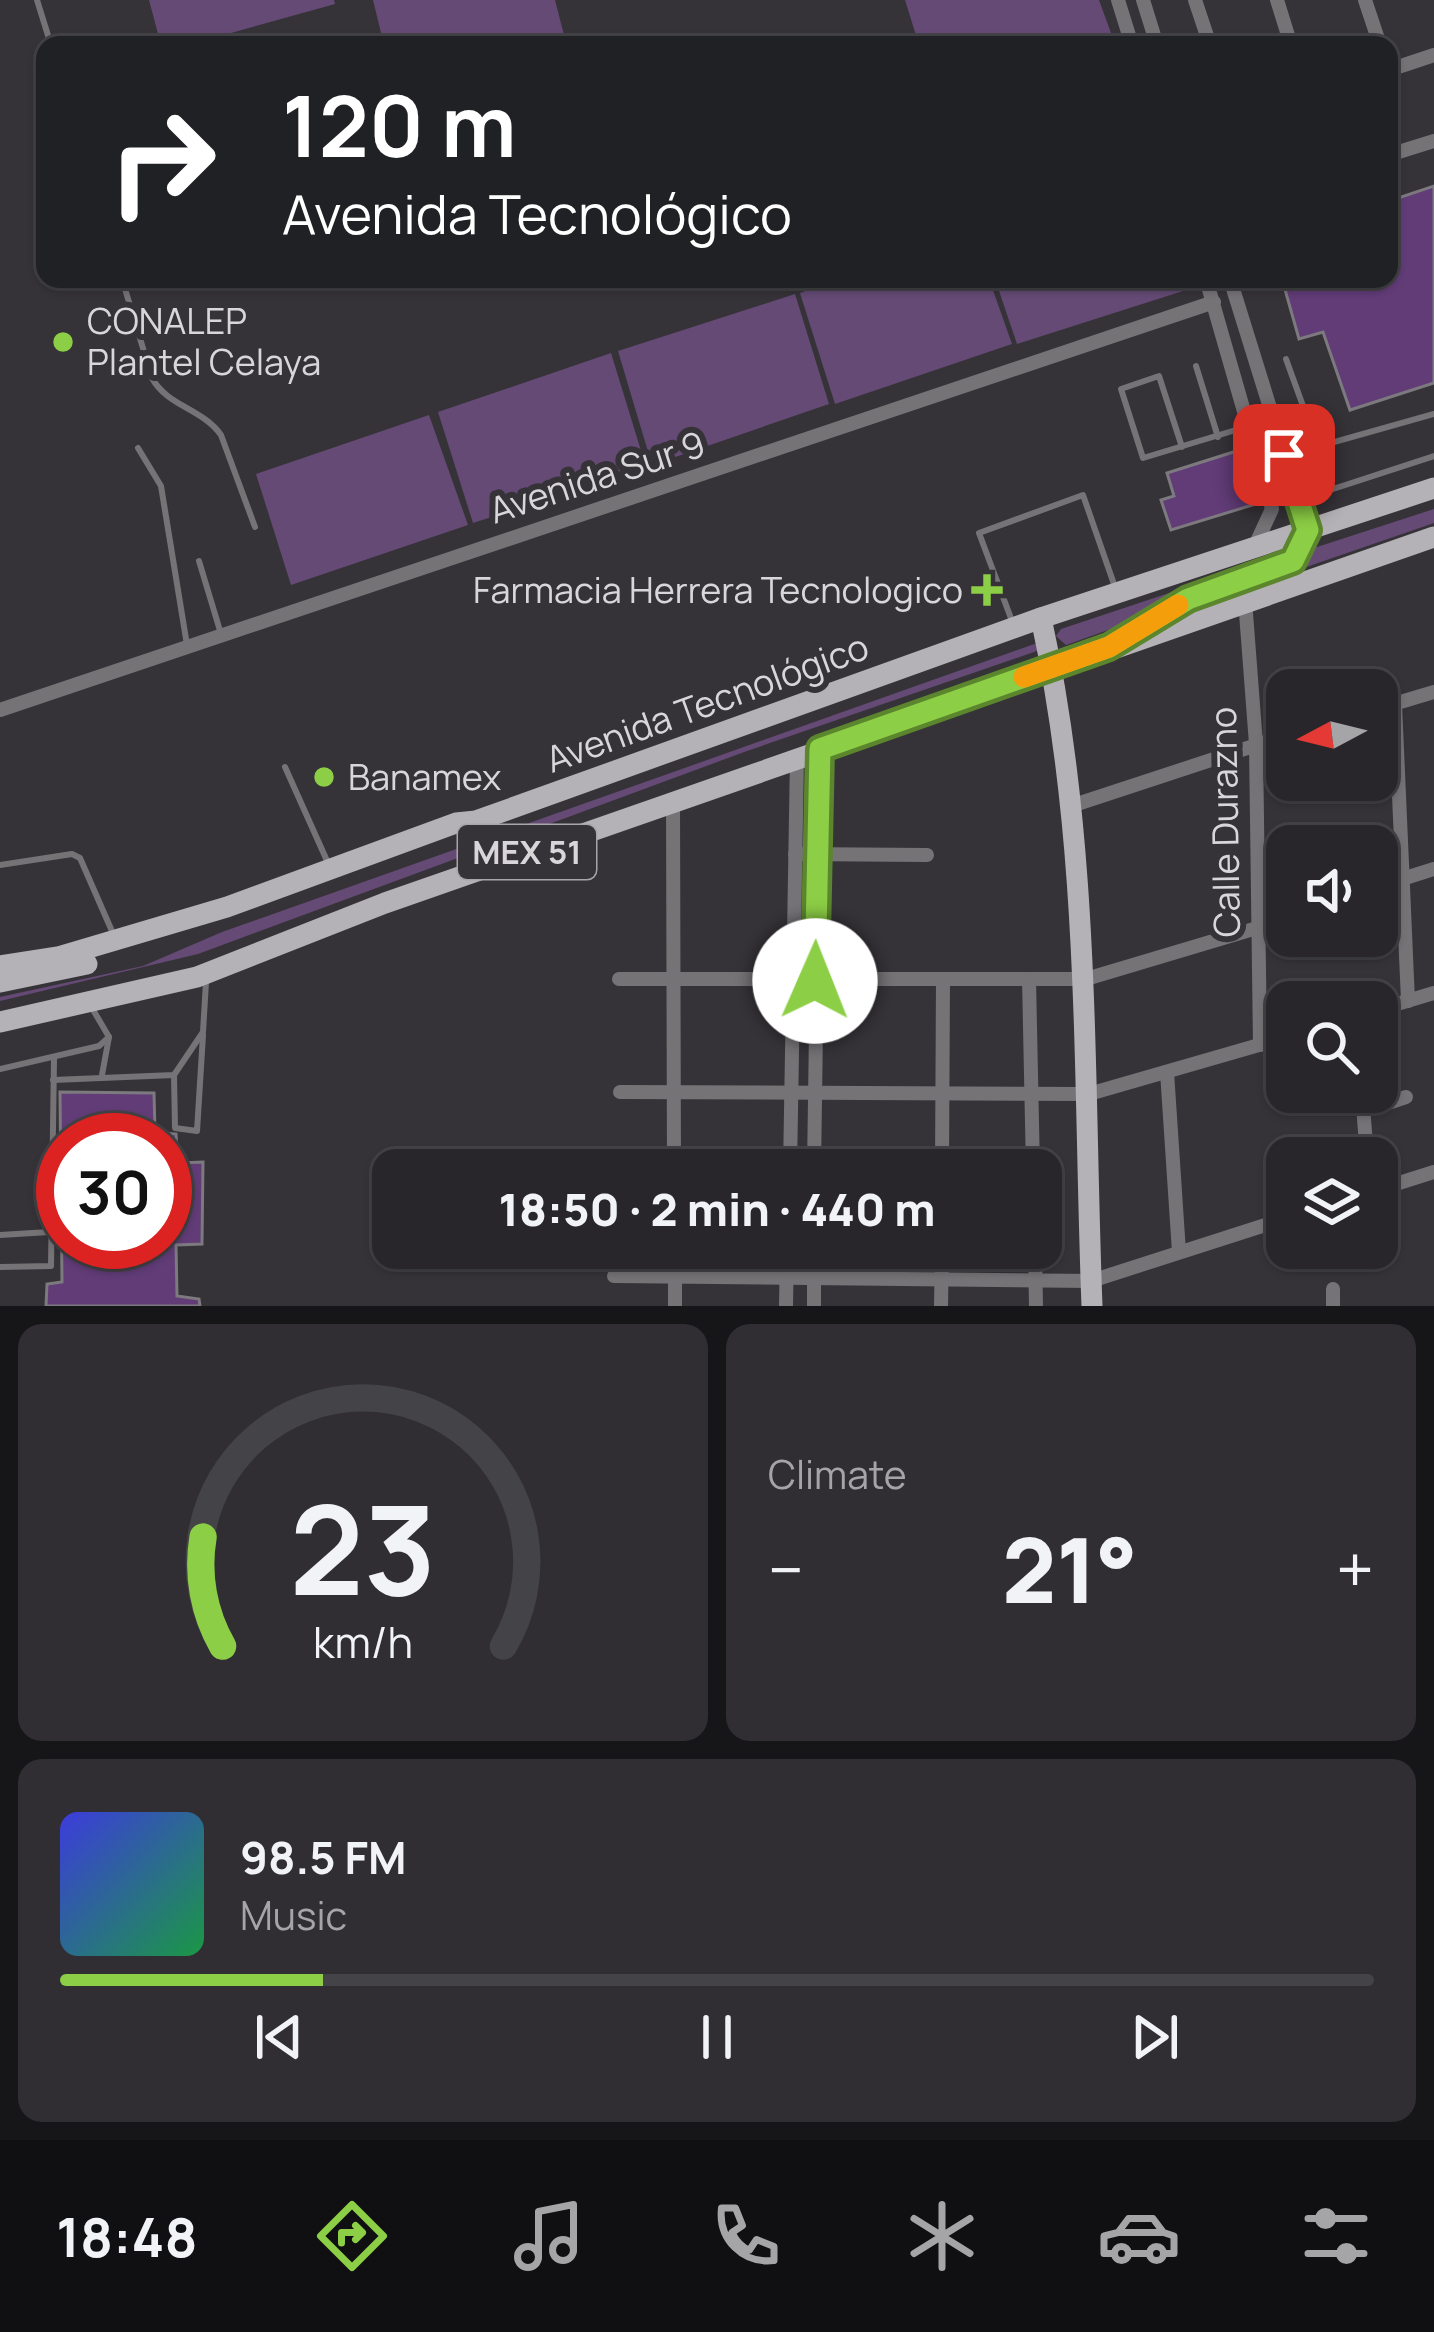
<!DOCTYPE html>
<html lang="en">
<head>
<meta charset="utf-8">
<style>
	body { margin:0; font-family:Manrope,sans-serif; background:#302e32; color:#f1f3f6; height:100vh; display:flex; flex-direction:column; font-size:45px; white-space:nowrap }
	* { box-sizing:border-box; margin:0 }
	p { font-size:39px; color:#a5a5a8 }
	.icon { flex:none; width:66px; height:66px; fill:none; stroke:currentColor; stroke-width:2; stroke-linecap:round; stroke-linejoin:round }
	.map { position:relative; height:1306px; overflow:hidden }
	.details { display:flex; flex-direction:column; gap:18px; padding:18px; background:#161517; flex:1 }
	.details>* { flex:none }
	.top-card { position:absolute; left:36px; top:36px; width:1362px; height:252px; border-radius:24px; box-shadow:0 3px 9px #0004,0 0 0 3px #444347; background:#202124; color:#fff; overflow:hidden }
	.needle { width:78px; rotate:263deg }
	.tools { position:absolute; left:1266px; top:669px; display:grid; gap:24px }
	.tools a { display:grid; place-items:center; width:132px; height:132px; border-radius:24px; background:#28262a; box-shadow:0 3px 9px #0004,0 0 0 3px #444347; font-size:60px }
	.speed { position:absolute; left:36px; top:1113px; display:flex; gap:24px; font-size:60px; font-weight:700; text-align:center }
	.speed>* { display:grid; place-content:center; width:156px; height:156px; border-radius:50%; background:#28262a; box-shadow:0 3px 9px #0004,0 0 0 3px #444347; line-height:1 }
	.speed .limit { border:18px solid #d22; background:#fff; color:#111 }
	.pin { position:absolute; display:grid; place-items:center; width:102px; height:102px; color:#fff; margin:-51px; border-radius:24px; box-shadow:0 6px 18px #0006 }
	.me { position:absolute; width:132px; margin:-66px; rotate:1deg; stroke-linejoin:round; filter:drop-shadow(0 0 9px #0008) }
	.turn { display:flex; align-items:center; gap:42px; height:252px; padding:0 48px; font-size:54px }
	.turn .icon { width:156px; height:156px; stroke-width:2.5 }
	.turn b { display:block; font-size:84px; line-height:102px }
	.big { font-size:90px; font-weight:800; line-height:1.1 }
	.details .tile { flex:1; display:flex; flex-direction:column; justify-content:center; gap:18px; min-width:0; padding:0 42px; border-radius:24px; background:#302e32 }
	.details .dial { align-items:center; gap:0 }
	.dial svg { height:312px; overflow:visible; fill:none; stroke:#444347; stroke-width:7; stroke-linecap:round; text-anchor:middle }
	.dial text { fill:#f1f3f6; stroke:none }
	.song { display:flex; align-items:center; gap:36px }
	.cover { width:144px; height:144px; border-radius:18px; background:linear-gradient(135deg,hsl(240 70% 55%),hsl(140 70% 35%)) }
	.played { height:12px; border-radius:6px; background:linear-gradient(90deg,#8cce45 20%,#444347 20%) }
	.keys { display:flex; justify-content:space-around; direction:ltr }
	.heat { display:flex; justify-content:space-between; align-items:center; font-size:66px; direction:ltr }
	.details .tiles { flex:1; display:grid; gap:18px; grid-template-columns:1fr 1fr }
	.tile:last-child { grid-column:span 2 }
	.trip { position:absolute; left:372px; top:1149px; width:690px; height:120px; border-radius:24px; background:#28262a; box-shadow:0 3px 9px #0004,0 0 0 3px #444347; font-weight:800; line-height:120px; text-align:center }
	.menu { display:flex; height:192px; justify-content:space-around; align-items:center; background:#100f11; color:#a5a5a8 }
	.menu .icon { width:84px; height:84px }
	.menu .active { color:#8cce45 }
	.menu b { font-size:54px; color:#f1f3f6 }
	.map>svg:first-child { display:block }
	.green { fill:#644a75 }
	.building { fill:#613c77; stroke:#7c797f; stroke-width:3; fill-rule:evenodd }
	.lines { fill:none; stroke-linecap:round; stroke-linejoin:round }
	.service { stroke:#757376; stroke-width:6 }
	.minor { stroke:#757376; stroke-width:14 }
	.primary { stroke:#b5b2b7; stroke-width:21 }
	.route-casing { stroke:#5b862d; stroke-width:30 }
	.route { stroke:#8cce45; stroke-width:21 }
	.slow { stroke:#f59e0b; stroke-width:21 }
	.poi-dot { fill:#8cce45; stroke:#363338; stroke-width:4.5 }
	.labels { text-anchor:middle; stroke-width:12; stroke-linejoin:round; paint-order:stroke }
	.shield { fill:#363338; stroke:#a7a5a9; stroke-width:3 }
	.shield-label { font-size:33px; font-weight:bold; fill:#d8d6d9 }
	.poi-label { font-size:36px; fill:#d8d6d9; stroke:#363338; text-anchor:start }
	.street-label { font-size:36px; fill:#d8d6d9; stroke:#363338 }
</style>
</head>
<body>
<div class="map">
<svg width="1434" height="1306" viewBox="0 0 1434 1306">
	<rect width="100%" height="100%" fill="#363338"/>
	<g class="green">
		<polygon points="149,0 334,0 335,4 188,45 161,45"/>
		<polygon points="373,0 555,0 566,43 384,45"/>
		<polygon points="905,0 1099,0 1111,33 1075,45 919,45"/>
		<polygon points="840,279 989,279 1012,344 835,404 800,293"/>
		<polygon points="995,279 1179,279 1183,291 1017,344"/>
		<polygon points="795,294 829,404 652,465 618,351"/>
		<polygon points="611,353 646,467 473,523 438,412"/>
		<polygon points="429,415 468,525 291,585 256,474"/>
		<polygon points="1434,509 1434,523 1289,573 1314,548"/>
		<polygon points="1277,557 1164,610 1066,645 1056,636 1061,629"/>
		<polygon points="1040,642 1041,649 1034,652 747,751 198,954 0,1001 0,997 143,966 222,932"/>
	</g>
	<g class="building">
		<polygon points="1434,186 1434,383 1350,410 1323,332 1299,339 1282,279 1389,279 1389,201"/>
		<polygon points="1243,449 1259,503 1171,530 1161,500 1174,496 1167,473"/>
		<path d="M60 1092 154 1093 155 1132 176 1134 178 1163 203 1162 202 1244 176 1245 177 1296 199 1299 200 1306H46L47 1284 62 1282ZM63 1140H165V1242H63Z"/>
	</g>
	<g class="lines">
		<g class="service">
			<polyline points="37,0 51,45"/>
			<path d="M122 279 152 378C167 406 203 409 221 435L255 527"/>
			<polyline points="1286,359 1333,489 1434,456"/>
			<polyline points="1196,366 1218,437"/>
			<polyline points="1182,447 1159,376 1121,389 1143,458 1269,420"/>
			<polyline points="138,448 161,486 187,645"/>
			<polyline points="1263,462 1434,414"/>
			<polyline points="199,561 221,634"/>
			<polyline points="1012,621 979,533 1083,495 1116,590"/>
			<polyline points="285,767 328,863"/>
			<polyline points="0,865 72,854 80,858 115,938"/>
			<polyline points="0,1069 99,1046 109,1037 92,1008"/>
			<polyline points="102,1075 109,1037"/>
			<polyline points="174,1075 175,1128 197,1131 203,1035"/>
			<polyline points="53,1080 174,1075 203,1032 206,982"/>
			<polyline points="0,1235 49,1232"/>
			<polyline points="0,1267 51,1266 54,1059"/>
		</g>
		<g class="minor">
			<polyline points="1118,0 1132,45"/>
			<polyline points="1143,0 1157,45"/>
			<polyline points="1195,0 1210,45"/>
			<polyline points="1277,0 1291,45"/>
			<polyline points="1365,0 1380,45"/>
			<polyline points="1389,70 1434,55"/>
			<polyline points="1389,155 1434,141"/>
			<polyline points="1206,279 1272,509 1254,548"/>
			<polyline points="1230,279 1308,530"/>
			<polyline points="1245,600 1256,744 1260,1045"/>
			<polyline points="1395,704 1408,1001"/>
			<polyline points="1377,709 1434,692"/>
			<polyline points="0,710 1214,302"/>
			<polyline points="673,801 674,1170"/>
			<polyline points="1071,806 1287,735"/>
			<polyline points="795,854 927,855"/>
			<polyline points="1377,887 1434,869"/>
			<polyline points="619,979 1086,979 1287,919"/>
			<polyline points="1029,979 1033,1170"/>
			<polyline points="1377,1010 1434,993"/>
			<polyline points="1167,1072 1179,1252"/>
			<polyline points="620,1092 1089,1094 1287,1037"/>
			<polyline points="1362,1092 1367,1158"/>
			<polyline points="1364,1111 1406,1097"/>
			<polyline points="790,1170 797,757"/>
			<polyline points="814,1170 820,749"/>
			<polyline points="942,1170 943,979"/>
			<polyline points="1377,1190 1434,1172"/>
			<polyline points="1035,1248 1036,1306"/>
			<polyline points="614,1276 1091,1281 1287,1218"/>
			<polyline points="675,1306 675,1248"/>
			<polyline points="786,1306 787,1248"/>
			<polyline points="814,1306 814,1248"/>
			<polyline points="941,1306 942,1248"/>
			<polyline points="1333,1306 1333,1289"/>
		</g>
		<g class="primary">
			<path d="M1041 618C1091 846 1083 1075 1092 1306"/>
			<polyline points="1146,625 1188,599 1293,561 1308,530"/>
			<polyline points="0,966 58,957 227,907 456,823 476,821 1041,618 1434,488"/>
			<polyline points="0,982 87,964"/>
			<polyline points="0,1022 197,977 385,903 1434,537"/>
		</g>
	</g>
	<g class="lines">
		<defs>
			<polyline id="route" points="815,981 820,749 1109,647 1188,599 1293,561 1308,530 1284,455"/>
		</defs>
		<use href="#route" class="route-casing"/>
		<use href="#route" class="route"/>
		<polyline class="slow" points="1024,677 1109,647 1178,605"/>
	</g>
	<g class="poi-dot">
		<circle cx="63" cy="342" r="12"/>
		<path d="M981 572h12v12h12v12h-12v12h-12v-12h-12v-12h12z"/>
		<circle cx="324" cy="777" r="12"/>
	</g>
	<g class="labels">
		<rect class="shield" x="458" y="825" width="138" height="54" rx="9"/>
		<g class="shield-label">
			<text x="527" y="864">MEX 51</text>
		</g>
		<g class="poi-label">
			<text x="87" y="334">CONALEP<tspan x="87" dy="41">Plantel Celaya</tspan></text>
			<text x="963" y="603" text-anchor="end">Farmacia Herrera Tecnologico</text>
			<text x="348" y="790">Banamex</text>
		</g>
		<g class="street-label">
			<text transform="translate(597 477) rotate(-18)" y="13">Avenida Sur 9</text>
			<text transform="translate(707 703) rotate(-20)" y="13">Avenida Tecnológico</text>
			<text transform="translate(1225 822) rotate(-91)" y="13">Calle Durazno</text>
		</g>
	</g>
</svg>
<div class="tools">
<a><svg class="needle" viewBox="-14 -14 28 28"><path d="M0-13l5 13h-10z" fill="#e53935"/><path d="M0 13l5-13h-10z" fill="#a5a5a8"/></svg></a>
<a><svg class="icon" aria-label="sound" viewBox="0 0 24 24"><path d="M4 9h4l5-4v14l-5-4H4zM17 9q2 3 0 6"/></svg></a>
<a><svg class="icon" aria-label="search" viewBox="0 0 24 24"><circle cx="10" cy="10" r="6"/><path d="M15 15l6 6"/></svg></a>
<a><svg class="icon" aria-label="layers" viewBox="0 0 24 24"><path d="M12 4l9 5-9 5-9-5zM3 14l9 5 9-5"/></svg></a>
</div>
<div class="speed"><div class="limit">30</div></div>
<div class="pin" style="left:1284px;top:455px;background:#d93025"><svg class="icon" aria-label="arrive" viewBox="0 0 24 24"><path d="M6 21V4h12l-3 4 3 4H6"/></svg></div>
<svg class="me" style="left:815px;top:981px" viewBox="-20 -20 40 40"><circle r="19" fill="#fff"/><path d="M0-13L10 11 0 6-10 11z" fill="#8cce45"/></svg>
<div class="trip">18:50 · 2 min · 440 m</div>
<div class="top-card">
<div class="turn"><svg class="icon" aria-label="right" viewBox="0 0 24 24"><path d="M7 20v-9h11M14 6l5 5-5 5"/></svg><div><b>120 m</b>Avenida Tecnológico</div></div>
</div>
</div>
<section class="details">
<div class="tiles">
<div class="tile dial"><svg viewBox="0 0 100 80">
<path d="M14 69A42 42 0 1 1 86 69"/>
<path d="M14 69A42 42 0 0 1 9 41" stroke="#8cce45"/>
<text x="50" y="56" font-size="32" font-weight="700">23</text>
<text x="50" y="72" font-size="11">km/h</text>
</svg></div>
<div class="tile"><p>Climate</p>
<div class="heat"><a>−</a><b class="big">21°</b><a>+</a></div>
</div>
<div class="tile">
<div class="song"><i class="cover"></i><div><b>98.5 FM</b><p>Music</p></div></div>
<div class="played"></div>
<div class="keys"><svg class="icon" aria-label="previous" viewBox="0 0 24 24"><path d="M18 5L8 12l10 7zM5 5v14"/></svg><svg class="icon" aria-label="pause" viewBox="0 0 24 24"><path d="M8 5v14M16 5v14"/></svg><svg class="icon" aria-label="next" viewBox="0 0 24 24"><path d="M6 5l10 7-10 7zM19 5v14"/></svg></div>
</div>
</div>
</section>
<nav class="menu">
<b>18:48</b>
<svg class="icon active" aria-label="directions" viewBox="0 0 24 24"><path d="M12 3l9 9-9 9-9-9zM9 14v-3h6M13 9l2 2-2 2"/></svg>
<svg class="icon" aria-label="music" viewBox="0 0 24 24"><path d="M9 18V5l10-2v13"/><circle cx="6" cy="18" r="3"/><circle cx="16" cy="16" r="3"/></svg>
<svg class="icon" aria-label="phone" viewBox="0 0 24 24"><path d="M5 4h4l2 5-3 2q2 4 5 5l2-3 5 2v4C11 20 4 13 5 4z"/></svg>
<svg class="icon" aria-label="climate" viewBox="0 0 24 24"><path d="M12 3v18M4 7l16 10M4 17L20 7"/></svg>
<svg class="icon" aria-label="car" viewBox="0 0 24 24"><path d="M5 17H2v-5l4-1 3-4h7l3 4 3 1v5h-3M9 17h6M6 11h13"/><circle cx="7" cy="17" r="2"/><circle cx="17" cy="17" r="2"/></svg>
<svg class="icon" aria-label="filters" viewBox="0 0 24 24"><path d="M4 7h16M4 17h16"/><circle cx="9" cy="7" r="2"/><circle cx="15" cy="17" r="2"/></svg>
</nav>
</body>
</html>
